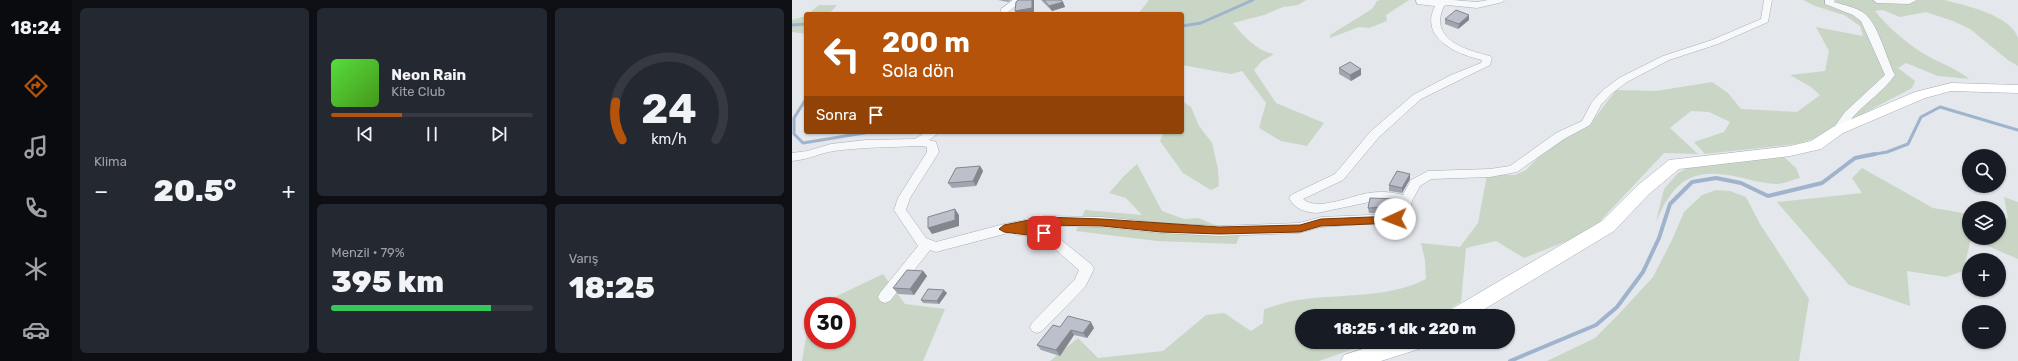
<!DOCTYPE html>
<html lang="tr">
<head>
<meta charset="utf-8">
<style>
	body { margin:0; font-family:Rubik,sans-serif; background:#242831; color:#f1f3f6; height:100vh; display:flex; flex-direction:column; font-size:15px; white-space:nowrap }
	* { box-sizing:border-box; margin:0 }
	p { font-size:13px; color:#9ea1a6 }
	.icon { flex:none; width:22px; height:22px; fill:none; stroke:currentColor; stroke-width:2; stroke-linecap:round; stroke-linejoin:round }
	.map { position:relative; flex:1; overflow:hidden }
	.side { display:flex; flex-direction:column; gap:8px; padding:8px; background:#0d0f14; width:720px }
	.side>* { flex:none }
	.hud { position:absolute; left:12px; top:12px; width:380px; height:122px; border-radius:4px; box-shadow:0 1px 3px #0004; background:#b45309; color:#fff; overflow:hidden }
	.buttons { position:absolute; left:1170px; top:149px; display:grid; gap:8px }
	.buttons a { display:grid; place-items:center; width:44px; height:44px; border-radius:50%; background:#171b24; box-shadow:0 1px 3px #0004; font-size:20px }
	.speed { position:absolute; left:12px; top:297px; display:flex; gap:8px; font-size:20px; font-weight:700; text-align:center }
	.speed>* { display:grid; place-content:center; width:52px; height:52px; border-radius:50%; background:#171b24; box-shadow:0 1px 3px #0004; line-height:1 }
	.speed .limit { border:6px solid #d22; background:#fff; color:#111 }
	.pin { position:absolute; display:grid; place-items:center; width:34px; height:34px; color:#fff; margin:-17px; border-radius:8px; box-shadow:0 2px 6px #0006 }
	.me { position:absolute; width:44px; margin:-22px; rotate:268deg; stroke-linejoin:round; filter:drop-shadow(0 0 3px #0008) }
	.turn { display:flex; align-items:center; gap:14px; height:84px; padding:0 12px; font-size:18px }
	.turn .icon { width:52px; height:52px; stroke-width:2.5 }
	.turn b { display:block; font-size:28px; line-height:34px }
	.then { display:flex; align-items:center; height:38px; padding:0 12px; background:#0003; gap:8px; font-size:15px }
	.big { font-size:30px; font-weight:800; line-height:1.1 }
	.side .card { flex:1; display:flex; flex-direction:column; justify-content:center; gap:6px; min-width:0; padding:0 14px; border-radius:6px; background:#242831 }
	.side .dial { align-items:center; gap:0 }
	.dial svg { height:104px; overflow:visible; fill:none; stroke:#363941; stroke-width:7; stroke-linecap:round; text-anchor:middle }
	.dial text { fill:#f1f3f6; stroke:none }
	.song { display:flex; align-items:center; gap:12px }
	.cover { width:48px; height:48px; border-radius:6px; background:linear-gradient(135deg,hsl(110 70% 55%),hsl(100 70% 35%)) }
	.played { height:4px; border-radius:2px; background:linear-gradient(90deg,#b45309 35%,#363941 35%) }
	.keys { display:flex; justify-content:space-around; direction:ltr }
	.heat { display:flex; justify-content:space-between; align-items:center; font-size:22px; direction:ltr }
	.charge { height:6px; border-radius:3px; background:linear-gradient(90deg,#34c759 79%,#363941 0) }
	.side .tiles { flex:1; display:grid; gap:8px; grid-template-columns:repeat(3,1fr) }
	.card:first-child { grid-row:span 2 }
	.trip { position:absolute; left:503px; top:309px; width:220px; height:40px; border-radius:20px; background:#171b24; box-shadow:0 1px 3px #0004; font-weight:800; line-height:40px; text-align:center }
	main { display:flex; flex:1; min-height:0 }
	.menu { display:flex; flex-direction:column; width:72px; justify-content:space-around; align-items:center; background:#090b0e; color:#9ea1a6 }
	.menu .icon { width:28px; height:28px }
	.menu .on { color:#b45309 }
	.menu b { font-size:18px; color:#f1f3f6 }
	.map>svg:first-child { display:block }
	.green { fill:#c9d6c5 }
	.lines { fill:none; stroke-linecap:round; stroke-linejoin:round }
	.stream-far1 { stroke:#9fb4cc; stroke-width:3 }
	.stream { stroke:#9fb4cc; stroke-width:4 }
	.street-casing { stroke:#a9aeb7; stroke-width:1 }
	.secondary-casing { stroke:#a9aeb7; stroke-width:1 }
	.street { fill:#f7f8fa; fill-rule:evenodd }
	.secondary { fill:#fff; fill-rule:evenodd }
	.wall { fill:#a1a5ae }
	.shaded-wall { fill:#83868d }
	.building { fill:#bbc0ca; stroke:#83868d }
	.route { fill:#b45309; stroke:#753606 }
</style>
</head>
<body>
<main>
<nav class="menu">
<b>18:24</b>
<svg class="icon on" aria-label="directions" viewBox="0 0 24 24"><path d="M12 3l9 9-9 9-9-9zM9 14v-3h6M13 9l2 2-2 2"/></svg>
<svg class="icon" aria-label="music" viewBox="0 0 24 24"><path d="M9 18V5l10-2v13"/><circle cx="6" cy="18" r="3"/><circle cx="16" cy="16" r="3"/></svg>
<svg class="icon" aria-label="phone" viewBox="0 0 24 24"><path d="M5 4h4l2 5-3 2q2 4 5 5l2-3 5 2v4C11 20 4 13 5 4z"/></svg>
<svg class="icon" aria-label="climate" viewBox="0 0 24 24"><path d="M12 3v18M4 7l16 10M4 17L20 7"/></svg>
<svg class="icon" aria-label="car" viewBox="0 0 24 24"><path d="M5 17H2v-5l4-1 3-4h7l3 4 3 1v5h-3M9 17h6M6 11h13"/><circle cx="7" cy="17" r="2"/><circle cx="17" cy="17" r="2"/></svg>
</nav>
<section class="side">
<div class="tiles">
<div class="card"><p>Klima</p>
<div class="heat"><a>−</a><b class="big">20.5°</b><a>+</a></div>
</div>
<div class="card">
<div class="song"><i class="cover"></i><div><b>Neon Rain</b><p>Kite Club</p></div></div>
<div class="played"></div>
<div class="keys"><svg class="icon" aria-label="previous" viewBox="0 0 24 24"><path d="M18 5L8 12l10 7zM5 5v14"/></svg><svg class="icon" aria-label="pause" viewBox="0 0 24 24"><path d="M8 5v14M16 5v14"/></svg><svg class="icon" aria-label="next" viewBox="0 0 24 24"><path d="M6 5l10 7-10 7zM19 5v14"/></svg></div>
</div>
<div class="card dial"><svg viewBox="0 0 100 80">
<path d="M14 69A42 42 0 1 1 86 69"/>
<path d="M14 69A42 42 0 0 1 9 40" stroke="#b45309"/>
<text x="50" y="56" font-size="32" font-weight="700">24</text>
<text x="50" y="72" font-size="11">km/h</text>
</svg></div>
<div class="card"><p>Menzil · 79%</p><b class="big">395 km</b><div class="charge"></div></div>
<div class="card"><p>Varış</p><b class="big">18:25</b></div>
</div>
</section>
<div class="map">
<svg width="1226" height="361" viewBox="0 0 1226 361">
	<rect width="100%" height="100%" fill="#e4e7ec"/>
	<g class="green">
		<path d="M357 0H514L506 5 491 7 472 15 441 23C452 37 465 51 482 54L470 61 462 70 484 103 532 123 515 146 489 141 467 128 474 103 450 71 439 74 390 65V14H346Z"/>
		<polygon points="588,0 617,0 594,15 595,21 577,28 567,27 538,38 538,35 580,9 585,1"/>
		<path d="M1011 0H1152C1172 5 1219 15 1226 38 1226 46 1226 58 1226 66L1216 60 1178 29 1161 21 1134 12 1108 17 1091 10 1083 11C1095 26 1113 42 1129 52 1144 62 1163 67 1177 79L1146 76 1114 63 1106 68 1123 81 1120 88 1025 138 1004 144 913 154 902 142 932 132 938 122 917 112 899 111 878 128 906 154 872 153 798 232 732 258 704 241 674 248 669 302 646 316H510V342H582L527 361H258L286 338 306 358 371 351 414 315 432 313 459 331 471 323 472 309C480 307 488 304 496 302 541 292 591 301 634 279L633 260 629 243 668 247 686 223 695 175H723L734 170 754 150 799 123 824 90 864 91 920 82 936 93 949 109 1005 112 1028 95 1019 87 998 75 1033 71 1037 51 1024 27 1071 36 1068 26 1052 15 1023 6Z"/>
		<polygon points="27,5 45,5 37,14 16,14"/>
		<polygon points="14,16 14,34 0,32 0,20"/>
		<polygon points="390,101 399,107 407,126 420,143 426,169 427,186 419,190 391,173 368,141 372,132 390,132"/>
		<path d="M992 157 1004 168 1008 178C1000 180 991 184 984 184 964 183 945 175 926 174 890 171 876 194 864 222L872 189 886 173 901 165Z"/>
		<polygon points="345,164 370,211 392,219 406,218 448,235 444,244 365,241 284,231 293,210 350,215 334,198 317,193 331,177"/>
		<polygon points="1070,168 1141,208 1177,214 1177,238 1207,238 1207,218 1216,219 1212,197 1226,202 1226,259 1179,239 1171,271 1154,277 1115,271 1118,306 1057,285 985,202 1070,193 1060,178"/>
		<polygon points="924,190 938,191 954,197 968,224 1017,299 1007,361 755,361 803,338 825,316 861,277 880,240 892,212 910,195"/>
		<polygon points="91,274 113,304 153,309 131,361 10,361 19,308 21,308 21,340 55,340 55,306 24,306"/>
	</g>
	<g class="lines">
		<g class="stream-far1">
			<polyline points="0,25 14,24"/>
			<polyline points="390,26 409,23 461,0"/>
			<polyline points="14,99 2,118 2,134 11,143 78,132"/>
			<polyline points="1078,155 1095,152 1116,144 1129,117 1148,107 1226,130"/>
		</g>
		<polyline class="stream" points="718,361 804,325 825,307 851,272 867,238 878,204 900,182 924,178 949,183 976,196 1030,183 1063,158 1083,154"/>
		<defs>
			<g id="street">
				<polygon points="221,0 231,0 216,12 216,14 208,14 209,9"/>
				<path d="M624 0H661L685 2 696 0H712L711 2 685 8 655 5 652 6C636 39 673 50 698 56L700 58 698 65 629 99 587 137 551 180 511 199C525 212 561 195 577 193 589 191 600 192 611 195L619 180 636 171 698 169 718 166 764 133 790 121 800 102 811 90 827 78 871 56 920 40 969 19 972 0H980L976 22 926 44 877 60 835 82 819 94 809 105 798 125 772 139 725 172 698 177 639 179 628 186 620 201 618 210 607 222 529 227 507 233 427 236 369 233 310 227 252 226 244 227 257 230 300 265 302 269 293 287 250 331 245 333 240 331 238 327 240 323 283 279 287 270 249 237 225 235 220 232 144 252 138 250 98 301 93 303 88 301 86 297 88 293 126 246 102 210 106 198 135 152V147L131 146C102 147 71 147 42 151 28 153 15 160 0 161V153L15 151 39 144 74 140 123 139 134 132H148L137 140 144 142 147 152 118 198 114 210 134 238 144 242 212 224 252 216 310 217 369 223 427 226 507 223 529 217 600 214 606 208 607 203 582 201 525 213C512 212 503 209 497 198L499 195 543 174 579 131 621 95 659 75 689 63 690 60C664 54 627 38 643 6L625 4Z"/>
				<path d="M1033 0H1043L1042 2C1052 5 1063 7 1072 13 1087 25 1094 58 1103 75 1091 92 1074 102 1060 118 1056 123 1053 132 1046 134L1040 130 1053 112 1093 75 1069 21 1061 15 1033 4Z"/>
				<polygon points="1081,0 1125,0 1117,4 1085,3"/>
			</g>
			<g id="secondary">
				<polygon points="1159,83 1226,85 1226,93 1159,91 1133,98 1051,133 1029,149 998,156 887,169 857,194 822,231 681,316 655,316 658,310 810,221 845,186 877,160 998,146 1019,141 1041,127 1123,92"/>
				<polygon points="593,342 633,342 630,348 589,361 549,361 552,355"/>
			</g>
		</defs>
		<use href="#street" class="street-casing"/>
		<use href="#secondary" class="secondary-casing"/>
		<use href="#street" class="street"/>
		<use href="#secondary" class="secondary"/>
	</g>
	<g class="wall">
		<polygon points="206,0 219,0 216,2"/>
		<polygon points="249,0 269,0 271,2 273,7 260,11"/>
		<polygon points="653,19 677,20 666,29 653,24"/>
		<polygon points="547,68 569,75 559,81 547,74"/>
		<polygon points="188,166 191,171 184,186 160,188 156,183"/>
		<polygon points="618,179 610,193 597,191 597,185"/>
		<polygon points="603,199 603,209 599,213 577,213 576,208"/>
		<polygon points="131,271 135,276 122,295 106,294 101,288"/>
		<polygon points="155,293 147,304 131,303 129,300"/>
		<polygon points="268,327 302,328 295,338 282,335 268,356 249,350 245,345"/>
	</g>
	<g class="shaded-wall">
		<polygon points="240,0 242,0 242,12 232,14 225,14 223,11"/>
		<polygon points="271,2 273,7 260,11 257,6"/>
		<polygon points="677,15 677,20 666,29 667,24"/>
		<polygon points="569,69 569,75 559,81 558,75"/>
		<polygon points="188,166 191,171 184,186 181,181"/>
		<polygon points="618,174 618,179 610,193 610,188"/>
		<polygon points="603,199 603,209 599,213 599,207"/>
		<polygon points="163,209 167,215 167,226 140,234 136,228"/>
		<polygon points="131,271 135,276 122,295 118,289"/>
		<polygon points="152,290 155,293 147,304 145,301"/>
		<polygon points="299,322 302,328 295,338 291,333"/>
		<polygon points="279,330 282,335 268,356 264,350"/>
	</g>
	<g class="building">
		<polygon points="226,0 240,0 240,8 223,11 224,2"/>
		<polygon points="252,0 269,0 271,2 257,6"/>
		<polygon points="664,10 677,15 667,24 653,19"/>
		<polygon points="558,62 569,69 558,75 547,68"/>
		<polygon points="188,166 181,181 156,183 164,168"/>
		<polygon points="605,171 618,174 610,188 597,185"/>
		<polygon points="578,198 603,199 603,204 599,207 576,208"/>
		<polygon points="163,209 163,220 136,228 136,217"/>
		<polygon points="115,270 131,271 118,289 101,288"/>
		<polygon points="136,289 152,290 145,301 129,300"/>
		<polygon points="276,316 299,322 291,333 279,330 264,350 245,345 261,325 268,327"/>
	</g>
	<polygon class="route" points="603,216 608,219 603,223 529,226 508,232 427,234 369,232 310,226 252,225 236,228 256,231 257,233 252,237 212,232 207,229 212,225 252,217 310,219 427,227 508,225 529,219"/>
</svg>
<div class="buttons">
<a><svg class="icon" aria-label="search" viewBox="0 0 24 24"><circle cx="10" cy="10" r="6"/><path d="M15 15l6 6"/></svg></a>
<a><svg class="icon" aria-label="layers" viewBox="0 0 24 24"><path d="M12 4l9 5-9 5-9-5zM3 14l9 5 9-5"/></svg></a>
<a>+</a>
<a>−</a>
</div>
<div class="speed"><div class="limit">30</div></div>
<div class="pin" style="left:252px;top:233px;background:#d93025"><svg class="icon" aria-label="arrive" viewBox="0 0 24 24"><path d="M6 21V4h12l-3 4 3 4H6"/></svg></div>
<svg class="me" style="left:603px;top:219px" viewBox="-20 -20 40 40"><circle r="19" fill="#fff"/><path d="M0-13L10 11 0 6-10 11z" fill="#b45309"/></svg>
<div class="trip">18:25 · 1 dk · 220 m</div>
<div class="hud">
<div class="turn"><svg class="icon" aria-label="left" viewBox="0 0 24 24"><path d="M17 20v-9H6M10 6l-5 5 5 5"/></svg><div><b>200 m</b>Sola dön</div></div>
<div class="then">Sonra<svg class="icon" aria-label="arrive" viewBox="0 0 24 24"><path d="M6 21V4h12l-3 4 3 4H6"/></svg></div>
</div>
</div>
</main>
</body>
</html>
